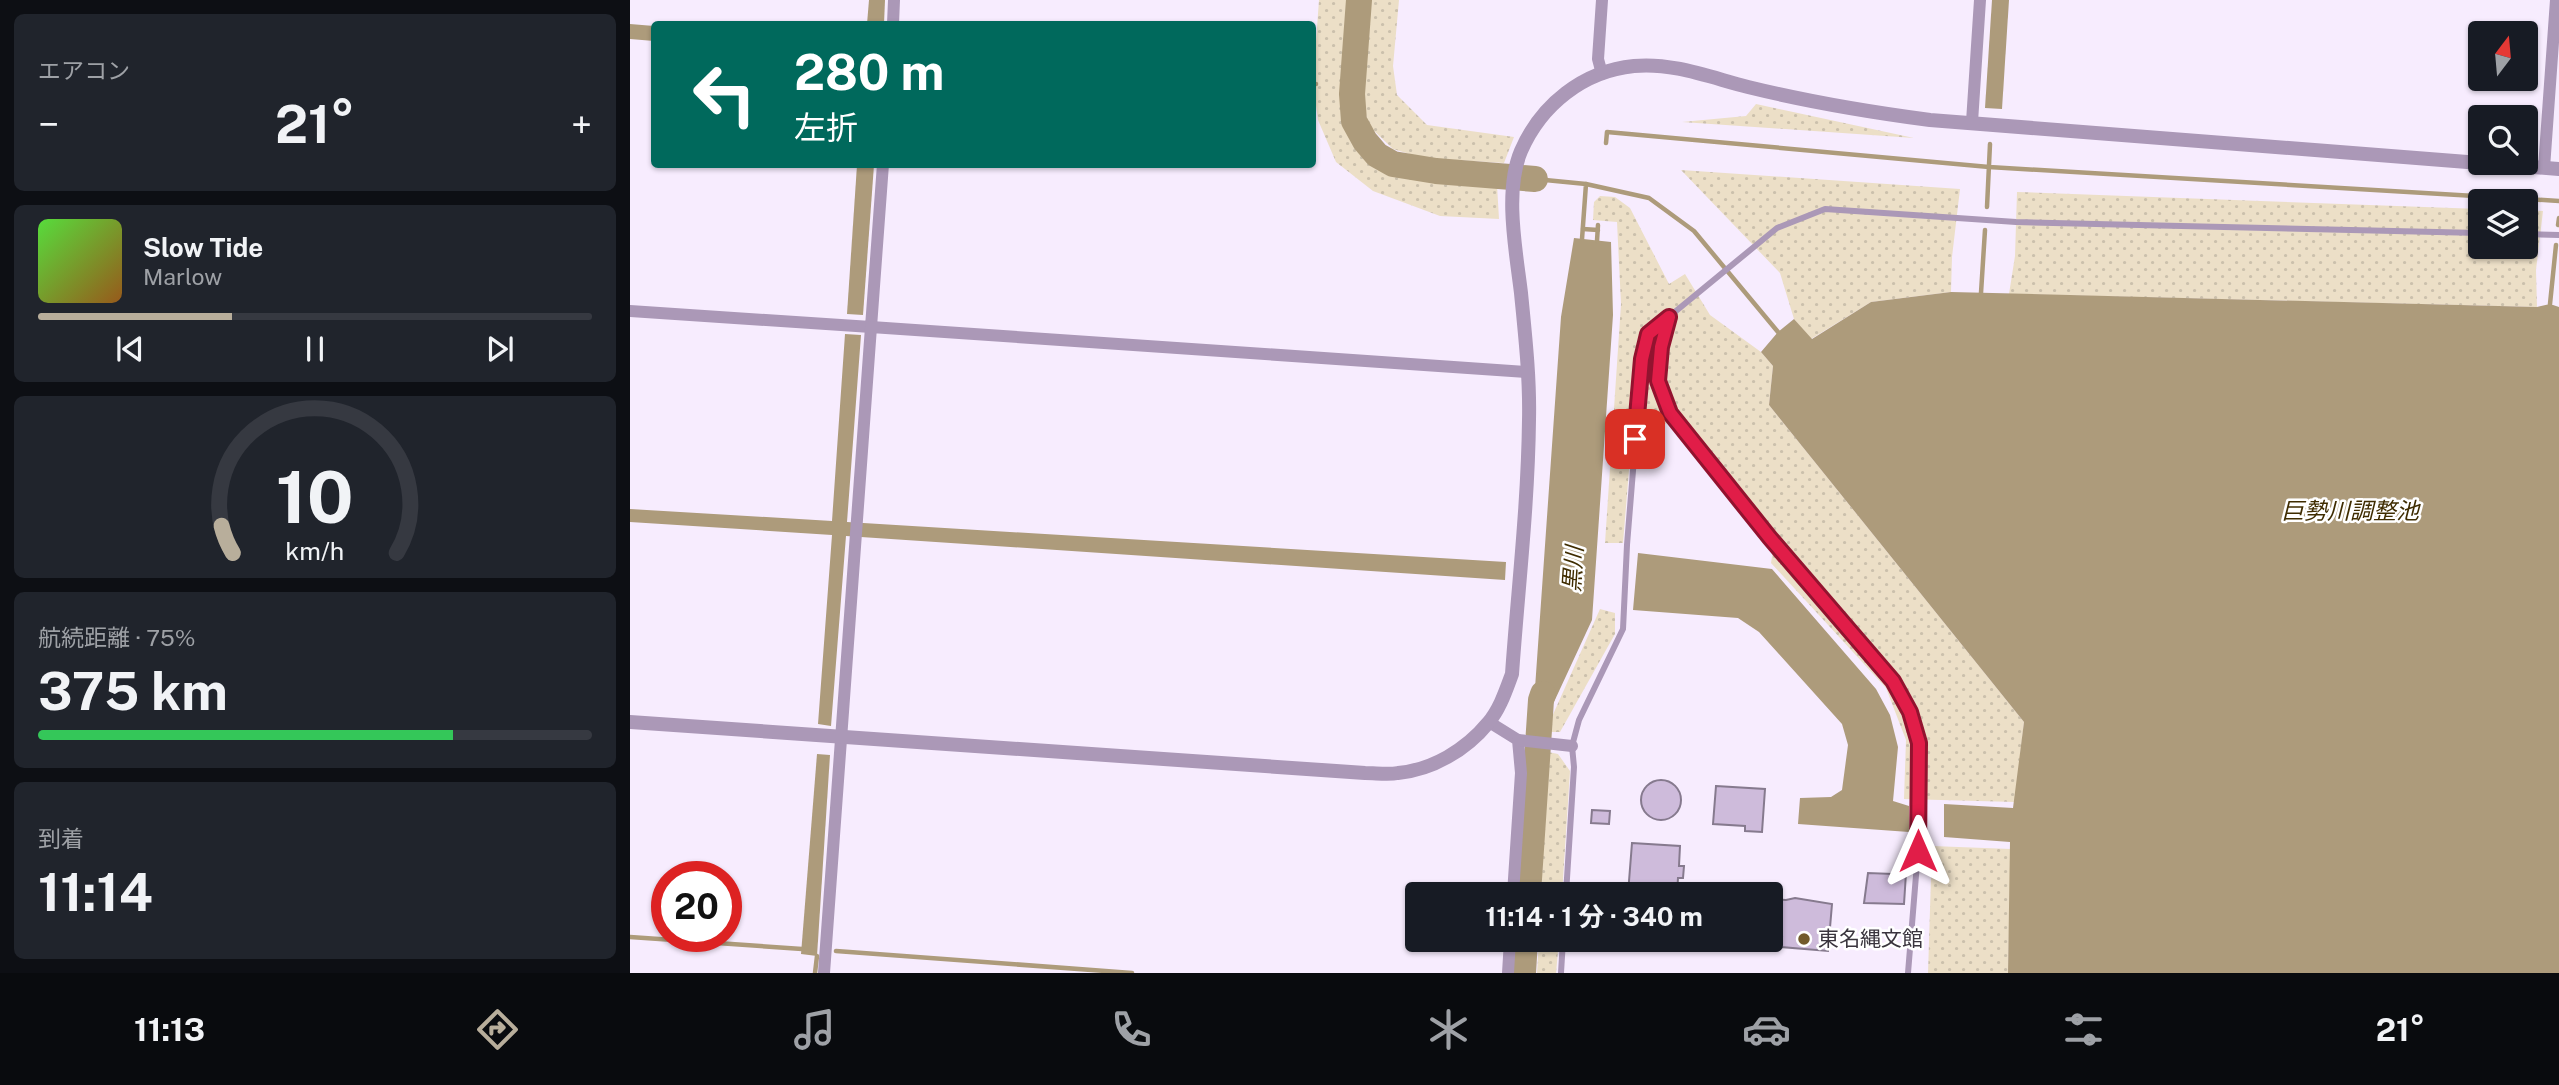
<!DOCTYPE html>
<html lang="ja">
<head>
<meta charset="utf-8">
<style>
	body { margin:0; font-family:"Public Sans","Noto Sans JP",sans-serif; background:#20242c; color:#f1f3f6; height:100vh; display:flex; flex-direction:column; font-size:26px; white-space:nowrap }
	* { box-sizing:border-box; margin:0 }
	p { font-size:23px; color:#9ea1a6 }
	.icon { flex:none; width:38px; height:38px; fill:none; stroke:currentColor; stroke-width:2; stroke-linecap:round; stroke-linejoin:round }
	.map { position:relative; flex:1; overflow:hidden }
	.drawer { display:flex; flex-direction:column; gap:14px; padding:14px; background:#0d0f14; width:630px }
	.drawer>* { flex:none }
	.hud { position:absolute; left:21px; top:21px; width:665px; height:147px; border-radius:7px; box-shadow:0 2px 5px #0004; background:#00695c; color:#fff; overflow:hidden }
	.needle { width:46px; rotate:16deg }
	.tools { position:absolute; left:1838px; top:21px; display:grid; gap:14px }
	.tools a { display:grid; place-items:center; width:70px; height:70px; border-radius:7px; background:#171b24; box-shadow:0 2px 5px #0004; font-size:35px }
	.speed { position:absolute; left:21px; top:861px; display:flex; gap:14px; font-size:35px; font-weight:700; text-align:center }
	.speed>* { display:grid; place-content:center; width:91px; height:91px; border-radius:50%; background:#171b24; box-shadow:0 2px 5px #0004; line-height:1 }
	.speed .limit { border:10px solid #d22; background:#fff; color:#111 }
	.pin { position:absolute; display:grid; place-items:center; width:60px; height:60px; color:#fff; margin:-30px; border-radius:14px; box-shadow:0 4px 10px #0006 }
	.me { position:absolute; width:77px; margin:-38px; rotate:0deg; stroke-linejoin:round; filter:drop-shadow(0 0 5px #0008) }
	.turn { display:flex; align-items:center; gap:24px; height:147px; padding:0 28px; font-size:32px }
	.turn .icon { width:91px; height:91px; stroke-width:2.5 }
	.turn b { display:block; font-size:49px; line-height:60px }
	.big { font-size:52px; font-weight:700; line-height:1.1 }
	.drawer .tile { flex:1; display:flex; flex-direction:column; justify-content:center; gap:10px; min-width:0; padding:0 24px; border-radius:10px; background:#20242c }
	.drawer .dial { align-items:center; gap:0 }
	.dial svg { height:182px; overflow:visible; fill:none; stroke:#363941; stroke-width:7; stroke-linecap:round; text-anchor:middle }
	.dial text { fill:#f1f3f6; stroke:none }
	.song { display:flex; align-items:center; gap:21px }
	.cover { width:84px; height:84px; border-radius:10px; background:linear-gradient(135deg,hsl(110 70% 55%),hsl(30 70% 35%)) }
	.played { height:7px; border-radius:4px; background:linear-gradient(90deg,#b8ae9b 35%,#363941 35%) }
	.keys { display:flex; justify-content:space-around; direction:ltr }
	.heat { display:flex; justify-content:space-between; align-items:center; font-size:38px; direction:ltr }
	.charge { height:10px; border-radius:5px; background:linear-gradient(90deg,#34c759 75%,#363941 0) }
	.trip { position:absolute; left:775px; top:882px; width:378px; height:70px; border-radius:7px; background:#171b24; box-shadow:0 2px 5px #0004; font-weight:700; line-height:70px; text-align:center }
	.tabs { display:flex; height:112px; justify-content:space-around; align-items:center; background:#090b0e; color:#9ea1a6 }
	.tabs .icon { width:49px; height:49px }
	.tabs .active { color:#b8ae9b }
	.tabs b { font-size:32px; color:#f1f3f6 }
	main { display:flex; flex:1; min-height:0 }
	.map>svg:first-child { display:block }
	.grass { fill:url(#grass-dots) }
	.water { fill:#ad9b7b }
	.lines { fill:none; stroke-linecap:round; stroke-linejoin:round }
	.stream { stroke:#ad9b7b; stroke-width:4.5 }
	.river { stroke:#ad9b7b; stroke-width:26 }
	.building { fill:#cebbdb; stroke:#867a8e; stroke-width:2 }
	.service { stroke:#ab98b7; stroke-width:6 }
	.minor { stroke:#ab98b7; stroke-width:12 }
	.tertiary { stroke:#ab98b7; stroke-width:14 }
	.route-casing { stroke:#92132f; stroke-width:18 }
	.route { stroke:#e11d48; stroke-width:12 }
	.poi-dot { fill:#725a2b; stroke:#fff; stroke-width:2.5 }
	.labels { text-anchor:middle; stroke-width:5; stroke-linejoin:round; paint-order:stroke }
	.poi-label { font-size:21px; fill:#3a353e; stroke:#fff; text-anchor:start }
	.water-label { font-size:23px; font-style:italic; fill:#3f2c00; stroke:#fff }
</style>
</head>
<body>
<main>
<section class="drawer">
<div class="tile"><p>エアコン</p>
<div class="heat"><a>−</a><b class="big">21°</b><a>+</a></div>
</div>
<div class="tile">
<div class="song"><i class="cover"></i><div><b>Slow Tide</b><p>Marlow</p></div></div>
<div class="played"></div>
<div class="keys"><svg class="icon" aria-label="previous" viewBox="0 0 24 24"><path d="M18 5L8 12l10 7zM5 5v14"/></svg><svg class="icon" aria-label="pause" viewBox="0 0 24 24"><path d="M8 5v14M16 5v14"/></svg><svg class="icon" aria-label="next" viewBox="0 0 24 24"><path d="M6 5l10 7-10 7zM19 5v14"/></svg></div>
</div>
<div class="tile dial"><svg viewBox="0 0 100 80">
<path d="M14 69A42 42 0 1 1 86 69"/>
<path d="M14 69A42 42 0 0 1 9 57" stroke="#b8ae9b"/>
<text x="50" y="56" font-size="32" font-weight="700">10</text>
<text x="50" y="72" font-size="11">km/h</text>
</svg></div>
<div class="tile"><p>航続距離 · 75%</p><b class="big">375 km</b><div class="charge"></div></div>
<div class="tile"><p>到着</p><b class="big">11:14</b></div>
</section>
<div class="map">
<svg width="1929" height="973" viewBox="0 0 1929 973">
	<defs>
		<pattern id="grass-dots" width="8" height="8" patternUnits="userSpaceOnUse" patternTransform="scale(1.75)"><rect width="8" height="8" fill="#ecdfc7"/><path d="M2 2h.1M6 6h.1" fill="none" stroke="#cbc0ac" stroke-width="1.8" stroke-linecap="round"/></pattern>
	</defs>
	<rect width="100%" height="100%" fill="#f7ecfe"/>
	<g class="grass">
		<polygon points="689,0 719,0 711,99 728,145 754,166 784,176 867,185 869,219 810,216 743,191 706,162 688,120 683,83"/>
		<polygon points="736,0 769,0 763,66 767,95 797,125 884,137 874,163 793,158 763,149 739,126 729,88"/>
		<polygon points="1126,104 1284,138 1052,122 1116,116"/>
		<polygon points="1051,170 1330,189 1322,257 1321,292 1241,302 1181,339 1164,319 1150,273"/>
		<polygon points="1387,192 1850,209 1850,247 1895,247 1895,210 1913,211 1906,270 1907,307 1379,294 1385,256"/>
		<polygon points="970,196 985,197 1000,208 1039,284 1055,274 1080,315 1131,352 1143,366 1139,405 1394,722 1385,802 1274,799 1276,740 1256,688 1141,563 1143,550 1038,423 1002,433 993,543 975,543 991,304 987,222 963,220 964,202"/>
		<polygon points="970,609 985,613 985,634 930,732 921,732 921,719"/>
		<polygon points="918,752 928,754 940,771 932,894 911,894"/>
		<polygon points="1302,846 1381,849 1378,973 1298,973"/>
		<polygon points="909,940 929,940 926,973 907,973"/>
	</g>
	<g class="water">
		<polygon points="239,0 255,0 254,24 237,24"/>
		<polygon points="1362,0 1379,0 1372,109 1355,108"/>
		<polygon points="0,24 24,26 24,41 0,39"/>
		<polygon points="227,165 244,165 233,315 217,314"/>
		<polygon points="944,238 981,242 983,315 962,620 917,717 915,729 902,731 931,317"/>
		<polygon points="1321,292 1907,307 1920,304 1929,307 1929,973 1378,973 1380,842 1314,837 1314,804 1383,808 1394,722 1139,405 1143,366 1131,352 1148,332 1164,319 1182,339 1241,302"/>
		<polygon points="215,334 231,335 217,522 876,562 875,580 216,536 201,726 188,724 202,535 0,522 0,509 202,521"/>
		<polygon points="1008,553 1142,569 1246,689 1260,715 1268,747 1263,801 1279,806 1279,832 1168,824 1170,798 1201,797 1212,790 1218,745 1212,724 1129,632 1108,618 1003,610"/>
		<polygon points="187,754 200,755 187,956 171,954"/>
	</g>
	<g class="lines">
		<g class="stream">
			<polyline points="682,84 686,84"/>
			<polyline points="976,143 977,132 1359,167 1929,201"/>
			<polyline points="905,179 956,184 952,239"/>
			<polyline points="956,184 1019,198 1064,231 1148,332"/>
			<polyline points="1357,207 1360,144"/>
			<polyline points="1928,225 1929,218"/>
			<polyline points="953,229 968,230"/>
			<polyline points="967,241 968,225"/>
			<polyline points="1351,293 1355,230"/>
			<polyline points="1920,304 1926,245"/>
			<polyline points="0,937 172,949"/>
			<polyline points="206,951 502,973"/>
			<polyline points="185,973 187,956"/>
		</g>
		<g class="river">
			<polyline points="729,0 722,94 724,121 735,141 747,155 763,164 806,171 905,179"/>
			<polyline points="898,894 911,700 913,694"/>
			<polyline points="893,973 895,940"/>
		</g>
	</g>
	<g class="building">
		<circle cx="1031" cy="800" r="20"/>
		<polygon points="1086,786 1135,789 1132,832 1115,831 1115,826 1083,824"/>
		<polygon points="962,810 980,811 979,824 961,823"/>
		<polygon points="1002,843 1050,846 1049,866 1054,866 1053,878 1048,878 1047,894 998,894"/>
		<polygon points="1263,872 1276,873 1274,904 1234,903 1238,873 1263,874"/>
		<polygon points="1165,898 1202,904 1198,951 1151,947 1152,937 1141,936 1141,899 1156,900"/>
	</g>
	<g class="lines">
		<g class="service">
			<polyline points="1895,234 1929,235"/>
			<polyline points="1038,319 1031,347 1028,381 1040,413 1140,538 1263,681 1280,712 1289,743 1288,851 1278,973"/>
			<polyline points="936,894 944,767 942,746 949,720 993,629 997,545 1012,359 1018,334 1147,228 1195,209 1386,222 1850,233"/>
			<polyline points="931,973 933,940"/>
		</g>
		<g class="minor">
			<polyline points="263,24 264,0"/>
			<polyline points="972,74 968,59 972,0"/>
			<polyline points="1342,122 1350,0"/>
			<polyline points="1914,168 1926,0"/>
			<polyline points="0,311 241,327 253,164"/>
			<polyline points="859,722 888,740 891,773 883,894"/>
			<polyline points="888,740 942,746"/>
			<polyline points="194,973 241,327 897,372"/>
			<polyline points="878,973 880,940"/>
		</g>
		<g class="tertiary">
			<polyline points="1852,163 1929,169"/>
			<path d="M0 722 735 773C746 773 758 775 768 773 802 770 836 750 858 723 870 709 876 690 882 674 888 589 898 505 899 420 900 378 895 334 891 293 886 251 874 191 891 151 911 105 953 71 1004 66 1042 62 1082 78 1118 87 1179 102 1239 112 1300 120L1850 163"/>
		</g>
	</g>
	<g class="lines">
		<defs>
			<polyline id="route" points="1005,439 1012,359 1018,334 1039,317 1031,347 1028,381 1040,413 1140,538 1263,681 1280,712 1289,743 1288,851"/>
		</defs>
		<use href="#route" class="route-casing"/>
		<use href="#route" class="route"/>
	</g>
	<circle class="poi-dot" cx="1174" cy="939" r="7"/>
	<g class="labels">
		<g class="poi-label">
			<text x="1188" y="946">東名縄文館</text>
		</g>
		<g class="water-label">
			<text x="1720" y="519">巨勢川調整池</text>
			<text transform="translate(943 569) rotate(-86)" y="8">黒川</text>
		</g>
	</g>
</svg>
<div class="tools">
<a><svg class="needle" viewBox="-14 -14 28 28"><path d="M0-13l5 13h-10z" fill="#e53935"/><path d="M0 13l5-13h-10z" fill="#9ea1a6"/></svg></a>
<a><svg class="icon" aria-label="search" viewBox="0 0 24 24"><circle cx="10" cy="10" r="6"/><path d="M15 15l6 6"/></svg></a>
<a><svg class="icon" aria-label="layers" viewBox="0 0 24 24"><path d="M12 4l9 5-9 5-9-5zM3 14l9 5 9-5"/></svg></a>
</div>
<div class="speed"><div class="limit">20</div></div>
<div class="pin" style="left:1005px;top:439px;background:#d93025"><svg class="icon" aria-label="arrive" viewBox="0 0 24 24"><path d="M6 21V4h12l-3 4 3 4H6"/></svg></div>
<svg class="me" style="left:1288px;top:851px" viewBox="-20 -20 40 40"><path d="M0-17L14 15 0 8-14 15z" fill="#e11d48" stroke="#fff" stroke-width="4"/></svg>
<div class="trip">11:14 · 1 分 · 340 m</div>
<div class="hud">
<div class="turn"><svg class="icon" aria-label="left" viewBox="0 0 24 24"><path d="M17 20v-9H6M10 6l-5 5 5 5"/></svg><div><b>280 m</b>左折</div></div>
</div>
</div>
</main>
<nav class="tabs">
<b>11:13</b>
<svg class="icon active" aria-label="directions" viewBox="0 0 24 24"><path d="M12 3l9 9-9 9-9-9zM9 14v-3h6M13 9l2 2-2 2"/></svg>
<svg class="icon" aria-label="music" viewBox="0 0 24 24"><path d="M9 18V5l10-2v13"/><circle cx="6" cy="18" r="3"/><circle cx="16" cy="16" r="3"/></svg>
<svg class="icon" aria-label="phone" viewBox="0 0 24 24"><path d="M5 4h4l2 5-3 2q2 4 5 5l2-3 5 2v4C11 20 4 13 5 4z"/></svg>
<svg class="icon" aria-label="climate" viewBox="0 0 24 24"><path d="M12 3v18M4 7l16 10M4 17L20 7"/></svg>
<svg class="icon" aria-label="car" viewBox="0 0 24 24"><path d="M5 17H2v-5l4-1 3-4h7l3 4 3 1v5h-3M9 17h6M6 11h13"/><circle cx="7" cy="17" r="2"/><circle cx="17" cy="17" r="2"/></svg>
<svg class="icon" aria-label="filters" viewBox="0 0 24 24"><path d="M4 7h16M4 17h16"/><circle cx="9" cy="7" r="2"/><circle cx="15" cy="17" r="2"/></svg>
<b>21°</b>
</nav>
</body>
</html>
